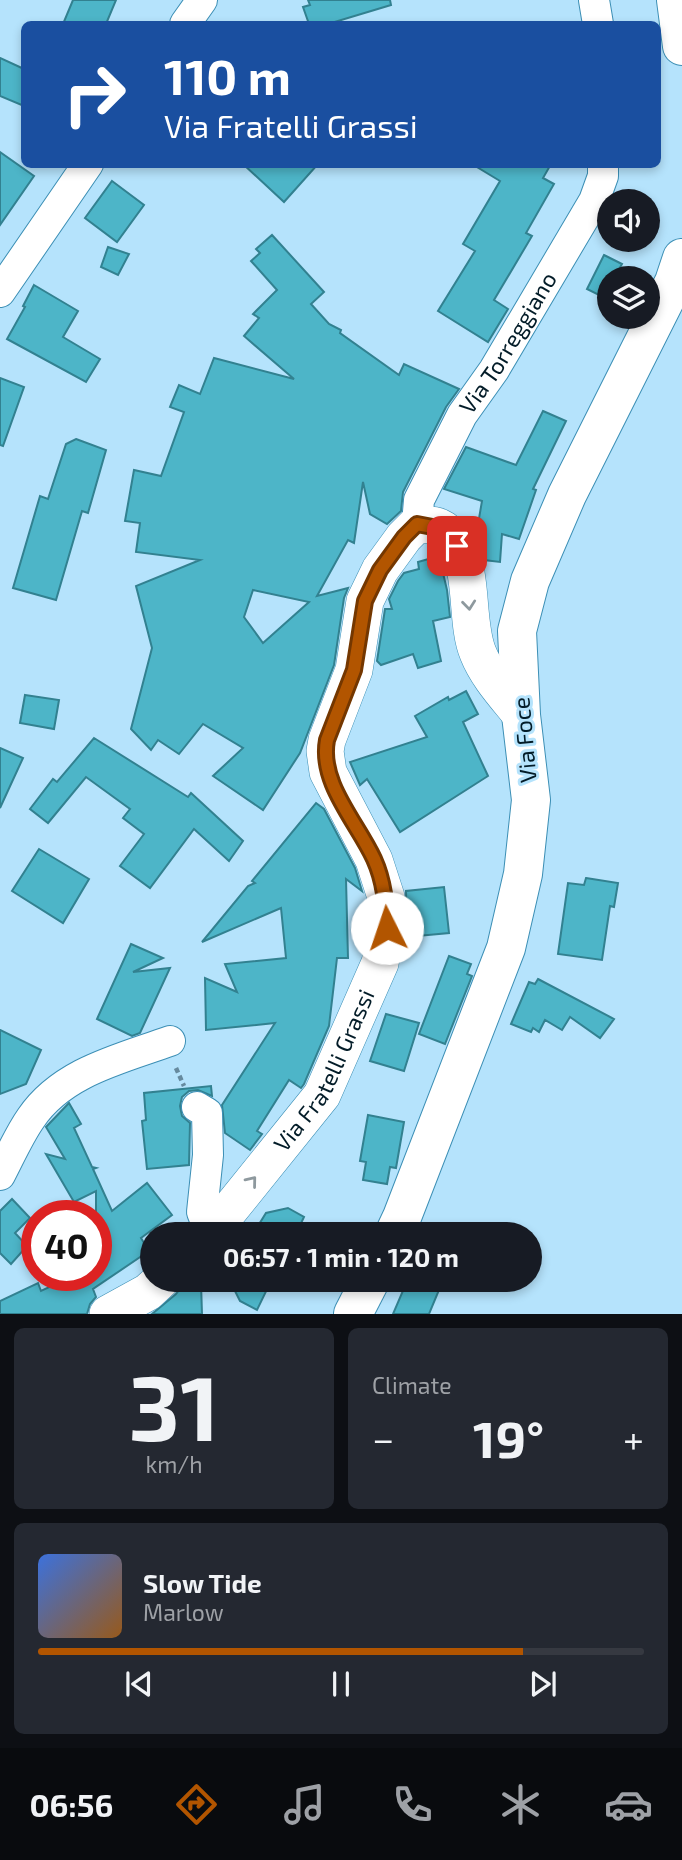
<!DOCTYPE html>
<html lang="en">
<head>
<meta charset="utf-8">
<style>
	body { margin:0; font-family:"Exo 2",sans-serif; background:#242831; color:#f1f3f6; height:100vh; display:flex; flex-direction:column; font-size:26px; white-space:nowrap }
	* { box-sizing:border-box; margin:0 }
	p { font-size:23px; color:#9ea1a6 }
	.icon { flex:none; width:38px; height:38px; fill:none; stroke:currentColor; stroke-width:2; stroke-linecap:round; stroke-linejoin:round }
	.map { position:relative; height:1314px; overflow:hidden }
	.details { display:flex; flex-direction:column; gap:14px; padding:14px; background:#0d0f14; flex:1 }
	.details>* { flex:none }
	.hud { position:absolute; left:21px; top:21px; width:640px; height:147px; border-radius:10px; box-shadow:0 4px 10px #0003; background:#1a4fa0; color:#fff; overflow:hidden }
	.tools { position:absolute; left:597px; top:189px; display:grid; gap:14px }
	.tools a { display:grid; place-items:center; width:63px; height:63px; border-radius:50%; background:#171b24; box-shadow:0 4px 10px #0003; font-size:35px }
	.speed { position:absolute; left:21px; top:1200px; display:flex; gap:14px; font-size:35px; font-weight:700; text-align:center }
	.speed>* { display:grid; place-content:center; width:91px; height:91px; border-radius:50%; background:#171b24; box-shadow:0 4px 10px #0003; line-height:1 }
	.speed .limit { border:10px solid #d22; background:#fff; color:#111 }
	.pin { position:absolute; display:grid; place-items:center; width:60px; height:60px; color:#fff; margin:-30px; border-radius:14px; box-shadow:0 4px 10px #0006 }
	.me { position:absolute; width:77px; margin:-38px; rotate:356deg; stroke-linejoin:round; filter:drop-shadow(0 0 5px #0008) }
	.turn { display:flex; align-items:center; gap:24px; height:147px; padding:0 28px; font-size:32px }
	.turn .icon { width:91px; height:91px; stroke-width:2.5 }
	.turn b { display:block; font-size:49px; line-height:60px }
	.big { font-size:52px; font-weight:700; line-height:1.1 }
	.details .tile { flex:1; display:flex; flex-direction:column; justify-content:center; gap:10px; min-width:0; padding:0 24px; border-radius:10px; background:#242831 }
	.details .dial { align-items:center; gap:0 }
	.dial b { font-size:91px; line-height:1 }
	.song { display:flex; align-items:center; gap:21px }
	.cover { width:84px; height:84px; border-radius:10px; background:linear-gradient(135deg,hsl(220 70% 55%),hsl(30 70% 35%)) }
	.played { height:7px; border-radius:4px; background:linear-gradient(90deg,#b25500 80%,#363941 80%) }
	.keys { display:flex; justify-content:space-around; direction:ltr }
	.heat { display:flex; justify-content:space-between; align-items:center; font-size:38px; direction:ltr }
	.details .tiles { flex:1; display:grid; gap:14px; grid-template-columns:1fr 1fr }
	.tile:last-child { grid-column:span 2 }
	.trip { position:absolute; left:140px; top:1222px; width:402px; height:70px; border-radius:35px; background:#171b24; box-shadow:0 4px 10px #0003; font-weight:700; line-height:70px; text-align:center }
	.tabs { display:flex; height:112px; justify-content:space-around; align-items:center; background:#090b0e; color:#9ea1a6 }
	.tabs .icon { width:49px; height:49px }
	.tabs .current { color:#b25500 }
	.tabs b { font-size:32px; color:#f1f3f6 }
	.map>svg:first-child { display:block }
	.building { fill:#4db5c8; stroke:#328190; stroke-width:2; fill-rule:evenodd }
	.lines { fill:none; stroke-linecap:round; stroke-linejoin:round }
	.minor-casing { stroke:#3c8fb5; stroke-width:32 }
	.tertiary-casing { stroke:#3c8fb5; stroke-width:38 }
	.secondary-casing { stroke:#3c8fb5; stroke-width:40 }
	.path { stroke:#668a9e; stroke-width:4.5; stroke-dasharray:5 3.5; stroke-linecap:butt }
	.minor { stroke:#fff; stroke-width:30 }
	.tertiary { stroke:#fff; stroke-width:37 }
	.secondary { stroke:#fff; stroke-width:38 }
	.oneway { stroke:#8e999e }
	.route-casing { stroke:#743700; stroke-width:18 }
	.route { stroke:#b25500; stroke-width:12 }
	.labels { text-anchor:middle; stroke-width:6; stroke-linejoin:round; paint-order:stroke }
	.street-label { font-size:23px; fill:#031c28; stroke:#b5e3fc }
</style>
</head>
<body>
<div class="map">
<svg width="682" height="1314" viewBox="0 0 682 1314">
	<rect width="100%" height="100%" fill="#b5e3fc"/>
	<g class="building">
		<polygon points="73,0 116,0 106,24 63,24"/>
		<polygon points="308,0 390,0 391,5 328,24 309,24 303,7 310,5"/>
		<polygon points="0,58 24,69 24,106 0,96"/>
		<polygon points="0,152 34,176 0,225"/>
		<polygon points="243,164 318,164 284,202"/>
		<polygon points="472,164 551,164 543,178 554,184 526,233 532,236 494,300 508,309 488,342 438,311 475,251 463,244 500,181"/>
		<polygon points="112,181 144,205 117,242 85,218"/>
		<path d="M272 235 324 292 311 304 329 324 341 330 340 333 399 375 404 364 459 389 446 407 403 492 401 511 387 524 370 514 363 482 354 543 348 540 317 596 348 588 344 598 334 665 300 753 263 810 213 776 243 748 203 724 179 754 158 740 151 750 131 729 152 648 136 586 200 560 136 552 140 523 125 521 134 470 161 476 184 412 170 407 179 385 200 394 214 358 294 379 244 336 259 318 253 314 277 290 251 261 260 253 256 249ZM253 590 309 602 263 643 244 617Z"/>
		<polygon points="108,247 129,254 118,275 101,267"/>
		<polygon points="604,255 622,264 614,278 609,278 609,289 605,298 587,289"/>
		<polygon points="34,285 78,311 63,337 100,359 86,382 7,339 25,307 23,306"/>
		<polygon points="0,378 24,387 3,446 0,445"/>
		<polygon points="543,411 566,421 533,489 536,490 519,539 502,534 500,562 484,560 476,536 482,501 444,489 466,447 516,465"/>
		<polygon points="76,439 106,450 88,513 82,511 56,600 13,588 40,496 48,499 66,444"/>
		<polygon points="439,556 447,590 450,617 433,621 441,661 418,668 413,654 381,665 377,661 385,609 392,609 389,599 398,581 404,573 419,569 418,562"/>
		<polygon points="466,691 478,714 463,722 488,776 400,832 367,779 360,785 350,762 427,737 415,716 448,697 449,700"/>
		<polygon points="25,695 59,700 54,729 20,723"/>
		<polygon points="94,738 188,797 191,793 243,841 229,861 194,829 150,888 120,866 144,834 123,818 130,809 86,777 48,823 30,809 53,779 57,782"/>
		<polygon points="0,748 23,758 0,808"/>
		<polygon points="316,803 324,809 355,868 362,891 346,879 348,958 337,958 329,1026 304,1084 301,1088 289,1080 257,1131 262,1134 250,1150 225,1133 222,1105 275,1023 206,1030 205,978 237,992 225,964 286,958 281,908 202,942 248,886 255,883 252,881"/>
		<polygon points="39,849 89,879 63,923 12,891"/>
		<polygon points="586,878 618,883 614,907 610,906 602,960 558,954 568,883 584,885"/>
		<polygon points="444,887 449,933 407,937 406,891"/>
		<polygon points="131,944 163,958 133,972 170,968 140,1033 132,1036 97,1019"/>
		<polygon points="449,956 471,964 467,974 472,976 445,1044 419,1034"/>
		<polygon points="538,979 614,1019 600,1038 570,1017 562,1030 545,1020 539,1032 533,1028 531,1032 511,1024 529,982 535,984"/>
		<polygon points="386,1014 419,1023 404,1071 370,1061"/>
		<polygon points="0,1030 41,1050 26,1084 0,1094"/>
		<polygon points="211,1086 212,1096 198,1090 189,1091 182,1097 180,1106 182,1116 190,1123 189,1165 147,1169 142,1121 146,1120 144,1093"/>
		<polygon points="69,1103 81,1124 74,1128 92,1167 96,1168 93,1169 112,1211 147,1183 172,1215 141,1238 149,1251 93,1289 96,1297 90,1304 87,1314 0,1314 0,1301 38,1283 41,1291 73,1276 96,1276 96,1191 74,1202 46,1154 65,1159 46,1127"/>
		<polygon points="368,1115 404,1122 396,1168 390,1167 387,1184 363,1180 366,1162 360,1161"/>
		<polygon points="12,1199 30,1218 15,1233 27,1246 11,1264 0,1253 0,1211"/>
		<polygon points="288,1208 304,1217 296,1234 253,1234 266,1213"/>
		<polygon points="182,1279 193,1279 194,1283 201,1283 202,1314 152,1314 176,1294 182,1286"/>
		<polygon points="229,1279 272,1279 257,1310 240,1301"/>
		<polygon points="408,1279 418,1279 439,1290 429,1314 393,1314"/>
	</g>
	<g class="lines">
		<defs>
			<g id="minor">
				<polyline points="594,0 598,24"/>
				<polyline points="185,24 202,0"/>
				<polyline points="0,292 88,164"/>
				<path id="s1" d="M417 524 419 500 462 415 494 370 594 201 603 176V164"/>
				<polyline points="197,1107 207,1113 208,1155 202,1212 210,1233"/>
				<path d="M0 1175C10 1156 19 1135 31 1118 62 1072 120 1059 170 1041"/>
			</g>
			<g id="tertiary">
				<path id="s2" d="M210 1234 322 1095 380 963 387 928 386 897 374 860 328 772 325 751 327 740 354 670 365 601 380 570 404 537 417 524C425 525 436 524 443 529 478 554 463 617 478 653 487 676 506 696 521 715"/>
				<polyline points="108,1314 148,1292 162,1279"/>
			</g>
			<g id="secondary">
				<polyline points="676,0 682,46"/>
				<polyline points="394,1234 402,1217 506,948 523,874 531,800 521,715 517,631 530,581 567,495 674,282 682,258"/>
				<polyline points="353,1314 371,1279"/>
			</g>
		</defs>
		<use href="#minor" class="minor-casing"/>
		<use href="#tertiary" class="tertiary-casing"/>
		<use href="#secondary" class="secondary-casing"/>
		<polyline class="path" points="176,1068 184,1086"/>
		<use href="#minor" class="minor"/>
		<use href="#tertiary" class="tertiary"/>
		<use href="#secondary" class="secondary"/>
	</g>
	<defs><path id="oneway-chevron" d="M-2-3.5L2.5 0L-2 3.5" fill="none" stroke-width="1.6" stroke-linecap="round" stroke-linejoin="round" transform="scale(1.75)"/></defs>
	<g class="oneway">
		<use href="#oneway-chevron" transform="translate(469 605) rotate(84)"/>
		<use href="#oneway-chevron" transform="translate(252 1181) rotate(-51)"/>
	</g>
	<g class="lines">
		<defs>
			<path id="route" d="M387 928C386 904 384 881 374 859 357 822 319 783 327 740L354 670 365 601 380 570 404 537 417 524 443 529 457 546"/>
		</defs>
		<use href="#route" class="route-casing"/>
		<use href="#route" class="route"/>
	</g>
	<g class="labels">
		<g class="street-label">
			<text dy="8" stroke="none"><textPath href="#s1" startOffset="205">Via Torreggiano</textPath></text>
			<text transform="translate(525 740) rotate(-95)" y="8">Via Foce</text>
			<text dy="8" stroke="none"><textPath href="#s2" startOffset="201">Via Fratelli Grassi</textPath></text>
		</g>
	</g>
</svg>
<div class="tools">
<a><svg class="icon" aria-label="sound" viewBox="0 0 24 24"><path d="M4 9h4l5-4v14l-5-4H4zM17 9q2 3 0 6"/></svg></a>
<a><svg class="icon" aria-label="layers" viewBox="0 0 24 24"><path d="M12 4l9 5-9 5-9-5zM3 14l9 5 9-5"/></svg></a>
</div>
<div class="speed"><div class="limit">40</div></div>
<div class="pin" style="left:457px;top:546px;background:#d93025"><svg class="icon" aria-label="arrive" viewBox="0 0 24 24"><path d="M6 21V4h12l-3 4 3 4H6"/></svg></div>
<svg class="me" style="left:387px;top:928px" viewBox="-20 -20 40 40"><circle r="19" fill="#fff"/><path d="M0-13L10 11 0 6-10 11z" fill="#b25500"/></svg>
<div class="trip">06:57 · 1 min · 120 m</div>
<div class="hud">
<div class="turn"><svg class="icon" aria-label="right" viewBox="0 0 24 24"><path d="M7 20v-9h11M14 6l5 5-5 5"/></svg><div><b>110 m</b>Via Fratelli Grassi</div></div>
</div>
</div>
<section class="details">
<div class="tiles">
<div class="tile dial"><b>31</b><p>km/h</p></div>
<div class="tile"><p>Climate</p>
<div class="heat"><a>−</a><b class="big">19°</b><a>+</a></div>
</div>
<div class="tile">
<div class="song"><i class="cover"></i><div><b>Slow Tide</b><p>Marlow</p></div></div>
<div class="played"></div>
<div class="keys"><svg class="icon" aria-label="previous" viewBox="0 0 24 24"><path d="M18 5L8 12l10 7zM5 5v14"/></svg><svg class="icon" aria-label="pause" viewBox="0 0 24 24"><path d="M8 5v14M16 5v14"/></svg><svg class="icon" aria-label="next" viewBox="0 0 24 24"><path d="M6 5l10 7-10 7zM19 5v14"/></svg></div>
</div>
</div>
</section>
<nav class="tabs">
<b>06:56</b>
<svg class="icon current" aria-label="directions" viewBox="0 0 24 24"><path d="M12 3l9 9-9 9-9-9zM9 14v-3h6M13 9l2 2-2 2"/></svg>
<svg class="icon" aria-label="music" viewBox="0 0 24 24"><path d="M9 18V5l10-2v13"/><circle cx="6" cy="18" r="3"/><circle cx="16" cy="16" r="3"/></svg>
<svg class="icon" aria-label="phone" viewBox="0 0 24 24"><path d="M5 4h4l2 5-3 2q2 4 5 5l2-3 5 2v4C11 20 4 13 5 4z"/></svg>
<svg class="icon" aria-label="climate" viewBox="0 0 24 24"><path d="M12 3v18M4 7l16 10M4 17L20 7"/></svg>
<svg class="icon" aria-label="car" viewBox="0 0 24 24"><path d="M5 17H2v-5l4-1 3-4h7l3 4 3 1v5h-3M9 17h6M6 11h13"/><circle cx="7" cy="17" r="2"/><circle cx="17" cy="17" r="2"/></svg>
</nav>
</body>
</html>
